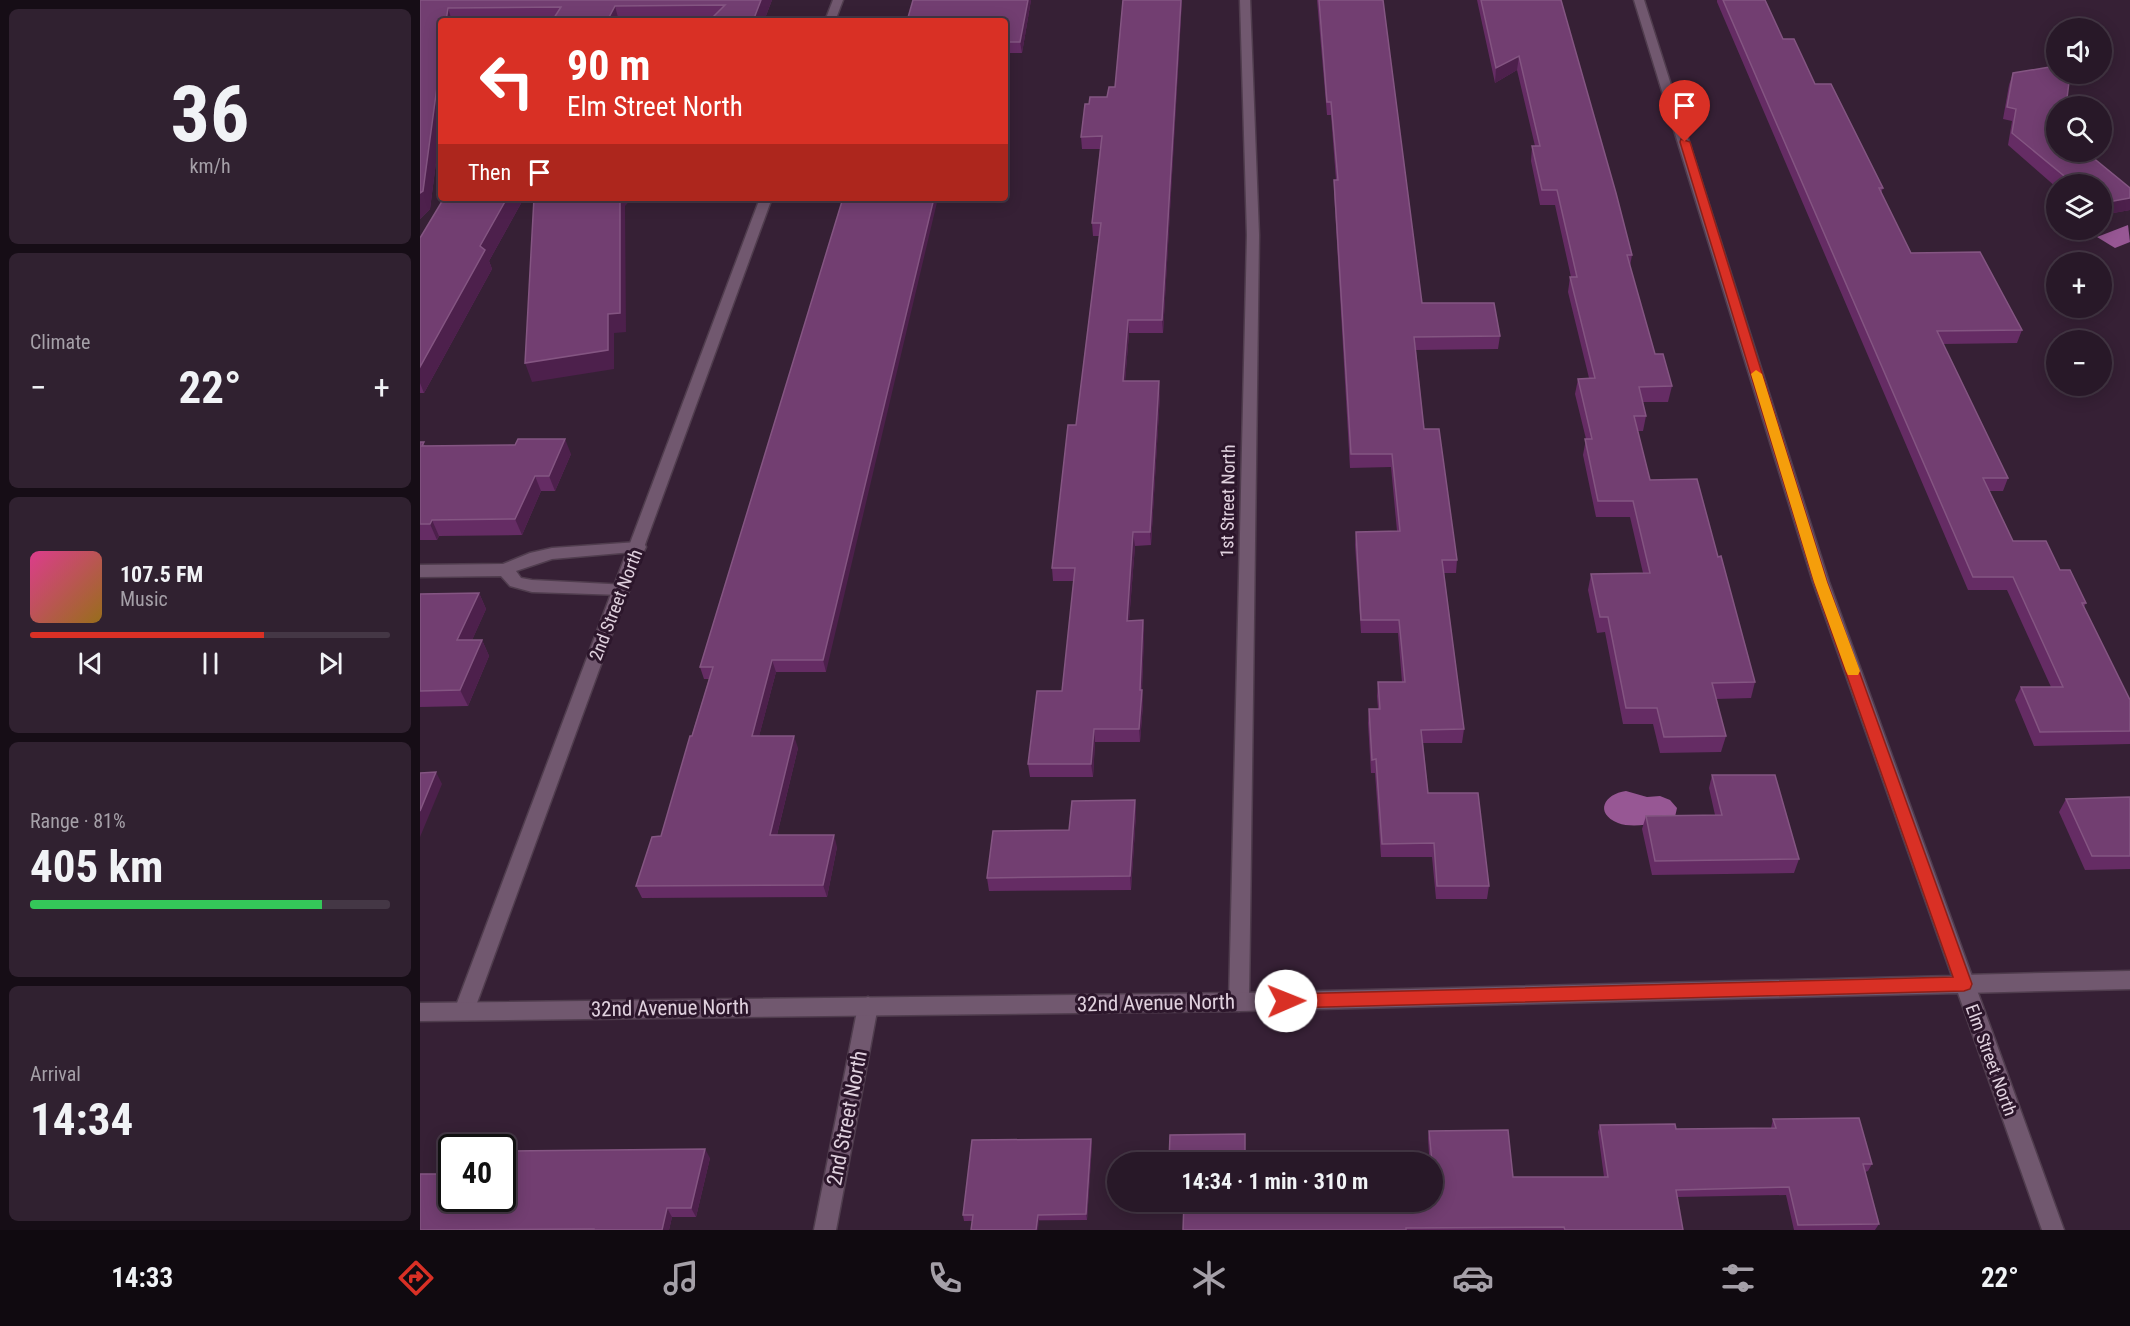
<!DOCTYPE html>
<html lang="en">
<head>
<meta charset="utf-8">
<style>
	body { margin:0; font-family:"Roboto Condensed",sans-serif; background:#302130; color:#f1f3f6; height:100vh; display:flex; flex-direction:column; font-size:22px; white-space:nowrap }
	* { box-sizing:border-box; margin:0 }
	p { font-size:20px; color:#a5a0a8 }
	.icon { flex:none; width:33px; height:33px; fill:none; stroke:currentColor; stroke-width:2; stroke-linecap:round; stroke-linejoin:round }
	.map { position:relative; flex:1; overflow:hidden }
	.drawer { display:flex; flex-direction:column; gap:9px; padding:9px; background:#160d16; width:420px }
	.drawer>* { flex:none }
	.top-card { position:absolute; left:18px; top:18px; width:570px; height:183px; border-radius:6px; box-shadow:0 3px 15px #0003,0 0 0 2px #443745; background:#d93025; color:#fff; overflow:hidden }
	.tools { position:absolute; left:1626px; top:18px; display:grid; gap:12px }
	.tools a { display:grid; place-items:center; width:66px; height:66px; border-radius:50%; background:#281828; box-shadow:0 3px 15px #0003,0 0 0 2px #443745; font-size:30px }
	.speed { position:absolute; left:18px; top:1134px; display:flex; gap:12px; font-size:30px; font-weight:700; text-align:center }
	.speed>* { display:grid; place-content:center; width:78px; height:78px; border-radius:50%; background:#281828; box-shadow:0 3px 15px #0003,0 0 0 2px #443745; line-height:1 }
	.speed .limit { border:3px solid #111; border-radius:9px; background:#fff; color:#111 }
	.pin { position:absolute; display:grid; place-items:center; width:51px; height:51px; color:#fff; margin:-62px -26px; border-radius:50% 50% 50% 0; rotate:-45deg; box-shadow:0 0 6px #0007 }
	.pin .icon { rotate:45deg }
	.me { position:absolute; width:66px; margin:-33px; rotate:89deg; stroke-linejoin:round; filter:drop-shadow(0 0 4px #0008) }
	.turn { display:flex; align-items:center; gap:21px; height:126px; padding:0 30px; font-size:27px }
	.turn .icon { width:78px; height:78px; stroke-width:2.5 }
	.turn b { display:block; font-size:42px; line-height:51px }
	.then { display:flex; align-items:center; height:57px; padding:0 30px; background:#0003; gap:12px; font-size:22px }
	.big { font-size:45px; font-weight:700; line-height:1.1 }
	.drawer .widget { flex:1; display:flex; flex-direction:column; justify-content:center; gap:9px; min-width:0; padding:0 21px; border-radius:9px; background:#302130 }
	.drawer .dial { align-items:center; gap:0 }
	.dial b { font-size:78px; line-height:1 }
	.song { display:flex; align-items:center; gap:18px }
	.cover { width:72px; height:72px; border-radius:9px; background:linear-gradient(135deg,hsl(330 70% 55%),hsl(40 70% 35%)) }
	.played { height:6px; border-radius:3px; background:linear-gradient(90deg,#d93025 65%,#443745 65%) }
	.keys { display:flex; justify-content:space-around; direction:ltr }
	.heat { display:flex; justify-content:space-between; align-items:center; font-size:33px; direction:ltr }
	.charge { height:9px; border-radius:4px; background:linear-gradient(90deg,#34c759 81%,#443745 0) }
	.trip { position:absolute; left:687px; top:1152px; width:336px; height:60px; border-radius:30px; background:#281828; box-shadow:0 3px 15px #0003,0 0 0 2px #443745; font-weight:700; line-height:60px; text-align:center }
	.dock { display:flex; height:96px; justify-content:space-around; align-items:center; background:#100a10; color:#a5a0a8 }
	.dock .icon { width:42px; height:42px }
	.dock .active { color:#d93025 }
	.dock b { font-size:27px; color:#f1f3f6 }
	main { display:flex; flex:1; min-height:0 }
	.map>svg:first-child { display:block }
	.water { fill:#975794 }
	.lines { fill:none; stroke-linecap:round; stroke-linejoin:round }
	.service-casing { stroke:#503d4e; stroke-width:3 }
	.minor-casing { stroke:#503d4e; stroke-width:3 }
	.tertiary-casing { stroke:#503d4e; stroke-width:3 }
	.service { fill:#71586f; fill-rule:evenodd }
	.minor { fill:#71586f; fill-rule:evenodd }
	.tertiary { fill:#71586f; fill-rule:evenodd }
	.wall { fill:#652c64 }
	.shaded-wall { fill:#4d204c }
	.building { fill:#723e71; stroke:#845582; stroke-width:1.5 }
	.route { fill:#d93025; stroke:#8d1f18; stroke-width:1.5 }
	.slow { fill:#f59e0b }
	.labels { text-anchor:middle; stroke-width:6; stroke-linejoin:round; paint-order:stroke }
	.street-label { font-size:18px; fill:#e0d1de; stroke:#2c162b }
	.near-street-label { font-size:21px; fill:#e0d1de; stroke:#2c162b }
</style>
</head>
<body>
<main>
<section class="drawer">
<div class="widget dial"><b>36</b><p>km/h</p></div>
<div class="widget"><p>Climate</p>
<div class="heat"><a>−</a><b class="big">22°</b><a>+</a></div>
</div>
<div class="widget">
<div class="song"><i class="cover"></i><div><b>107.5 FM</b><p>Music</p></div></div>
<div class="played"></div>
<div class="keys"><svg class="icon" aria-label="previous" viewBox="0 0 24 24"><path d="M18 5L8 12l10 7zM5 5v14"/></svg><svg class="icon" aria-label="pause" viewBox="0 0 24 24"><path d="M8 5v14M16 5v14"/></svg><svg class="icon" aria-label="next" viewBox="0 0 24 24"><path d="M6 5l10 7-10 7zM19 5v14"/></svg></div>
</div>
<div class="widget"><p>Range · 81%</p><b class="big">405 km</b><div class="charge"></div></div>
<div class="widget"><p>Arrival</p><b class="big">14:34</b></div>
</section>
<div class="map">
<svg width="1710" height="1230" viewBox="0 0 1710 1230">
	<rect width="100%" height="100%" fill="#362035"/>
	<g class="water">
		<polygon points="1708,225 1710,242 1695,248 1677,237"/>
		<path d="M1206 791 1227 797 1240 796 1250 800 1257 808 1255 817C1240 823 1214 829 1198 823 1174 813 1184 794 1206 791Z"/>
	</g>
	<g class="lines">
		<defs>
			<polygon id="service" points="218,542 224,543 226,547 224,551 132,559 96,571 101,578 112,580 208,585 210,589 208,593 202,595 112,592 90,586 81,576 0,577 0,565 83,564 110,553 132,548"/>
			<g id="minor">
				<polygon points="413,0 423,0 415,21 405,21"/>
				<polygon points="820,0 830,0 839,235 829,1002 826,1008 819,1011 812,1008 809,1002 827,235"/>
				<polygon points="340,198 352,198 54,1011 51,1017 44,1020 37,1017 34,1011"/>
				<polygon points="1710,971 1710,989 1544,993 1537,990 1534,984 1537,978 1544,975"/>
				<polygon points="448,997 455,1000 458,1006 416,1230 394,1230 438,1006 441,1000"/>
			</g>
			<polygon id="tertiary" points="1214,0 1224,0 1409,582 1644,1230 1622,1230 1538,993 819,1011 0,1021 0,1003 819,993 1532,976 1393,582"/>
		</defs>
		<use href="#service" class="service-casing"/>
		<use href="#minor" class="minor-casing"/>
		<use href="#tertiary" class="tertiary-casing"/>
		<use href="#service" class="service"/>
		<use href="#minor" class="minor"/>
		<use href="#tertiary" class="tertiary"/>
	</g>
	<g class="wall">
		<polygon points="0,0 352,0 344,21 21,21 21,124 10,209 0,219"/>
		<polygon points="611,0 602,53 585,53 585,21"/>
		<polygon points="703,0 762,0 743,333 709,333 705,381 740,394 731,545 715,546 709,620 723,620 724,634 722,690 723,704 720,742 675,742 673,777 610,777 608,764 642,691 654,581 633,581 632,568 656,425 679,236 673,236 672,223 680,149 662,149 661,137 669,104 687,97 695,87"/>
		<polygon points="897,0 963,0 1002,303 1080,336 1078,349 996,350 1004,429 1037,560 1036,573 1024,573 1044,729 1042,743 1003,743 1008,793 1069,886 1067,899 1016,899 1012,857 961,857 955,773 951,773 948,723 949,709 958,709 957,696 958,682 982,682 978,633 941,633 935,545 936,532 977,531 971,467 930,468 914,192 914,180 916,180 911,115 907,115"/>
		<polygon points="1057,0 1141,0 1212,255 1210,266 1235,354 1252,386 1248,402 1223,402 1226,416 1223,431 1218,431 1230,480 1298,557 1335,682 1331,698 1296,699 1306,736 1301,752 1240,753 1233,724 1203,724 1185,632 1177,633 1168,590 1171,574 1223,573 1210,517 1176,517 1163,455 1166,439 1155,394 1158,379 1169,378 1148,292 1150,277 1151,277 1135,205 1120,205 1111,161 1112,146 1115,146 1097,70 1075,83"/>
		<polygon points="1297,0 1345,0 1363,39 1395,84 1463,188 1461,193 1491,253 1602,330 1597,343 1523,344 1588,478 1583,491 1569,491 1593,541 1640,570 1666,603 1664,607 1710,700 1710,744 1614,746 1595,700 1601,687 1631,687 1587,590 1548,590 1297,2"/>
		<polygon points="1593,73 1636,152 1710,188 1710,210 1682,215 1682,184 1636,184 1636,187 1588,145 1592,121 1583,119 1589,85"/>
		<polygon points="24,198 104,198 69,261 72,269 4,393 0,393 0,238"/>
		<polygon points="423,198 406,672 356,672 339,736 378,748 357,835 417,847 407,897 222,898 216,886 241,836 289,679 284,679 280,667"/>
		<polygon points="0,442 6,446 151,454 135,491 121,491 102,535 19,536 17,540 0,540"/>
		<polygon points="59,593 66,609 52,640 62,640 69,656 48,706 0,707 0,594"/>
		<polygon points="1292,775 1379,859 1374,873 1232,875 1222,829 1226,816 1295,815 1289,788"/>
		<polygon points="1710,797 1710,869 1665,870 1639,812 1646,799"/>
		<polygon points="715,800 716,814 711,890 569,891 567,878 649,830"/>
		<polygon points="1353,1119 1452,1164 1448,1171 1445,1172 1459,1224 1455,1230 1374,1230 1366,1195 1257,1197 1263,1230 763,1230 764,1206 749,1207 748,1202 1012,1202 1008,1138 1009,1131 1093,1177 1184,1177 1178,1132 1180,1125 1256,1129 1351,1128"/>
		<polygon points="671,1139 672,1145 667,1220 544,1221 543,1215"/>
		<polygon points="290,1158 276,1217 252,1217 249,1230 0,1230 32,1198"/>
	</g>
	<g class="shaded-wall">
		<polygon points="341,0 352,0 344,21 333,21"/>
		<polygon points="608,0 611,0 602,53 600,42"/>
		<polygon points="761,0 762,0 743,333 742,320"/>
		<polygon points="195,6 199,21 187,21"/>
		<polygon points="28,8 32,21 26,21"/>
		<polygon points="1099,56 1097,70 1075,83 1076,68"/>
		<polygon points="21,57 21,124 10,209 0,219 0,193"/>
		<polygon points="87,198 104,198 69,261 72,269 4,393 0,383 0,367 60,246"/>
		<polygon points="200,198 212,198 205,206 206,332 194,333 194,369 112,382 105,363 188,314"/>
		<polygon points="514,198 518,198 406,672 403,660"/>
		<polygon points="1710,198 1710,210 1682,215 1682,203"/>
		<polygon points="708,320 709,333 704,395 703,381"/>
		<polygon points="739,381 740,394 731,545 730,532"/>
		<polygon points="145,439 151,454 135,491 129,476"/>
		<polygon points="115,476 121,491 102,535 95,519"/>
		<polygon points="12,520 19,536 17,540 10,524"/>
		<polygon points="713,532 715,546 708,634 707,621"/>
		<polygon points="59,593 66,609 45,656 37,640"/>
		<polygon points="723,620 724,634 721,704 720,690"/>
		<polygon points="62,640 69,656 48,706 40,690"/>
		<polygon points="352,660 356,672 336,748 332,736"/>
		<polygon points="722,690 723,704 720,742 719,729"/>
		<polygon points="674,729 675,742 673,777 671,764"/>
		<polygon points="374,736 378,748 354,847 350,835"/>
		<polygon points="16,772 22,784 0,837 0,811"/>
		<polygon points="715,800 716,814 711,890 710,876"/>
		<polygon points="414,835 417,847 407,897 403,885"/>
		<polygon points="671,1139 672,1145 667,1220 666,1214"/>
		<polygon points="285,1149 290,1158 276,1217 271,1208"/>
		<polygon points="247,1208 252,1217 249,1230 242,1230"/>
		<polygon points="618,1215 619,1221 618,1230 616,1230"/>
	</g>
	<g class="building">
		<polygon points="0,0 341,0 333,21 289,21 305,5 195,6 187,21 132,21 141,7 28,8 26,21 21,21 21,57 3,191 0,193"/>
		<polygon points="493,0 608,0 600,42 585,42 585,21 487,21"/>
		<polygon points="703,0 761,0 742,320 708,320 703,381 739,381 730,532 713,532 707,621 723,620 720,690 722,690 719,729 674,729 671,764 608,764 617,691 642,691 655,568 632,568 648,425 656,425 681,223 672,223 682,136 661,137 665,104 669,104 670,97 687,97 689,87 695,87"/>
		<polygon points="899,0 963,0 1002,303 1074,303 1080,336 994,337 1004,429 1019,429 1037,560 1022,560 1044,729 1001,730 1008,793 1058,793 1069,886 1017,886 1014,843 962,844 956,759 952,760 949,709 960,709 958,682 985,682 979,620 941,620 936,532 980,531 972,454 931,454 914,180 918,180 911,102 907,102"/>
		<polygon points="1061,0 1141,0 1196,193 1212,255 1207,255 1235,354 1243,354 1252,386 1219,387 1226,416 1214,416 1230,480 1277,479 1298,557 1301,556 1335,682 1292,683 1306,736 1244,737 1237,708 1206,708 1188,617 1180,617 1171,574 1230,573 1213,501 1178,501 1165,439 1172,439 1158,379 1175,378 1150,277 1157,277 1137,190 1122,190 1112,146 1120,146 1099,56 1076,68"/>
		<polygon points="1303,0 1345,0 1363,39 1374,39 1395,84 1411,84 1463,188 1459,188 1491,253 1560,252 1602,330 1517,331 1588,478 1563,478 1593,541 1626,541 1640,570 1650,570 1666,603 1662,603 1710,700 1710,731 1620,732 1601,687 1643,687 1593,577 1553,577"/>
		<polygon points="1636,66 1636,74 1650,74 1646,106 1636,106 1636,152 1666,152 1710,188 1710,198 1682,203 1682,184 1654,184 1592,133 1596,109 1587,107 1593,73"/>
		<polygon points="24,198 87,198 60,246 65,250 0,367 0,238"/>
		<polygon points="114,198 200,198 200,313 188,314 188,350 105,363"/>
		<polygon points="423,198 514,198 403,660 352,660 332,736 374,736 350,835 414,835 403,885 216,886 232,837 241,836 270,736 272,736 293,667 280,667"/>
		<polygon points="98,439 145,439 129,476 115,476 95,519 12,520 10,524 0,524 0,442 4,442 2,446 95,445"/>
		<polygon points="59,593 37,640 62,640 40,690 0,691 0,594"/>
		<polygon points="16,772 0,811 0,773"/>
		<polygon points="1292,775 1355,775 1379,859 1235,861 1226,816 1302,815"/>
		<polygon points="1710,797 1710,856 1672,856 1646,799"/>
		<polygon points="715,800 710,876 567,878 573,831 649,830 652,801"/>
		<polygon points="1439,1118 1452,1164 1443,1164 1459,1224 1378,1225 1369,1187 1256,1190 1263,1230 1145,1230 1144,1227 986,1228 986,1230 763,1230 764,1202 1012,1202 1012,1162 1009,1131 1088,1130 1093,1177 1188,1177 1180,1125 1255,1124 1256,1129 1356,1128 1353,1119"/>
		<polygon points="825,1134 825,1162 749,1162 750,1135"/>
		<polygon points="671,1139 666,1214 618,1215 616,1230 551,1230 553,1215 543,1215 552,1140"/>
		<polygon points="285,1149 271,1208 247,1208 242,1230 174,1230 174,1229 0,1230 0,1174 32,1174 32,1198 82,1198 82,1151"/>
	</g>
	<polygon class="route" points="1261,139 1270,142 1407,582 1552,984 1550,989 1544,991 866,1008 860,1006 858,1001 860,996 866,994 1533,977 1394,582 1260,142"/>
	<polygon class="slow" points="1336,370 1342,374 1407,582 1440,671 1438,675 1428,675 1426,671 1394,582 1331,374"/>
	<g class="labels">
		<g class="street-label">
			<text transform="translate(808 501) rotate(-89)" y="6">1st Street North</text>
			<text transform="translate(196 605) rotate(-69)" y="6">2nd Street North</text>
			<text transform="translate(1571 1060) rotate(70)" y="6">Elm Street North</text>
		</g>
		<g class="near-street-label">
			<text transform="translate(736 1003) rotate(-1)" y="7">32nd Avenue North</text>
			<text transform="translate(250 1008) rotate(-1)" y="7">32nd Avenue North</text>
			<text transform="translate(427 1118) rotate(-79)" y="7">2nd Street North</text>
		</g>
	</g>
</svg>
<div class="tools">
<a><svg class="icon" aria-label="sound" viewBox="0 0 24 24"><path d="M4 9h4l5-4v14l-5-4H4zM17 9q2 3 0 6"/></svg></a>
<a><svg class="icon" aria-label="search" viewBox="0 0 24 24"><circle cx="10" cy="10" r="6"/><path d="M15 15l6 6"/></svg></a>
<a><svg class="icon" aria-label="layers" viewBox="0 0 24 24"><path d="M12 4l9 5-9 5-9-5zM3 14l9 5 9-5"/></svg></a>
<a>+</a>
<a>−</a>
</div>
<div class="speed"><div class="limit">40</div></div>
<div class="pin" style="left:1265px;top:142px;background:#d93025"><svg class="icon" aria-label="arrive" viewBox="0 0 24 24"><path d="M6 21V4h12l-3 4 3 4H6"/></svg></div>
<svg class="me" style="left:866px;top:1001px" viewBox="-20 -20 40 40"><circle r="19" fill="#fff"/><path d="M0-13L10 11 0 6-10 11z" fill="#d93025"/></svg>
<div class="trip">14:34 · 1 min · 310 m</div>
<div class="top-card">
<div class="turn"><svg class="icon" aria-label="left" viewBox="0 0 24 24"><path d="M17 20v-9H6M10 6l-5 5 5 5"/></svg><div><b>90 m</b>Elm Street North</div></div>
<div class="then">Then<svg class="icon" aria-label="arrive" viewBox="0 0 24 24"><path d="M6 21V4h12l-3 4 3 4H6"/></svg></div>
</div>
</div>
</main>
<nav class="dock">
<b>14:33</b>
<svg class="icon active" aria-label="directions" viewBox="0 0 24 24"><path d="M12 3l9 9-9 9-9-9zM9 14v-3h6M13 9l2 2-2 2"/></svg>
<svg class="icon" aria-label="music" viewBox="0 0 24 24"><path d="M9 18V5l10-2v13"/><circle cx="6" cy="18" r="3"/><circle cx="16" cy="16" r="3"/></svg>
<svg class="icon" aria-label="phone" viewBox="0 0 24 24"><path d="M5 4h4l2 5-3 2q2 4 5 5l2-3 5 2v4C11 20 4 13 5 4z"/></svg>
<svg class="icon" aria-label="climate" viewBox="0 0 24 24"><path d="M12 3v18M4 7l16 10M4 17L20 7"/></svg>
<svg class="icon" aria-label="car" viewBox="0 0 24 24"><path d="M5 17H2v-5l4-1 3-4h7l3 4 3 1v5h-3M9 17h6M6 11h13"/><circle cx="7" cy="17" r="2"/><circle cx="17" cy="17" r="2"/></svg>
<svg class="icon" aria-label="filters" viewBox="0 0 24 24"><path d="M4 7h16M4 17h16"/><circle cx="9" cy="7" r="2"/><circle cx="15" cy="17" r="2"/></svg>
<b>22°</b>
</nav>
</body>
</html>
